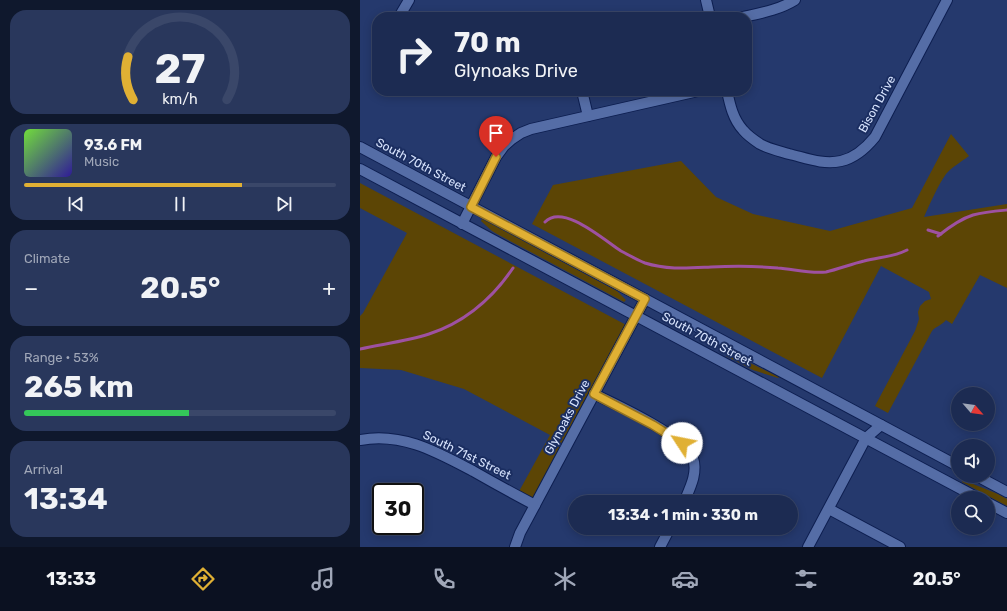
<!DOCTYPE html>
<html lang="en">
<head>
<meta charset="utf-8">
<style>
	body { margin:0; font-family:Rubik,sans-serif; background:#29375c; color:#f1f3f6; height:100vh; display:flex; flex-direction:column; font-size:15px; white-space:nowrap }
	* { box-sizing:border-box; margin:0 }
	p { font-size:13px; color:#a0a7b8 }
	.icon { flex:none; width:22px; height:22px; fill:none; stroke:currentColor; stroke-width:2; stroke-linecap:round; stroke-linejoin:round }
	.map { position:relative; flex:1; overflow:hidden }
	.side { display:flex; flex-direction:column; gap:10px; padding:10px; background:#0f182d; width:360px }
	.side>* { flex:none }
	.hud { position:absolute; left:12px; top:12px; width:380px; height:84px; border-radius:16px; box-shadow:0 2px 10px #0003,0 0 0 1px #3a4769; background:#1c2b52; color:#f1f3f6; overflow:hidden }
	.needle { width:26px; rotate:118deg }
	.buttons { position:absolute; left:591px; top:387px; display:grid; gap:8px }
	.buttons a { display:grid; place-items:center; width:44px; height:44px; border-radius:50%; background:#1c2b52; box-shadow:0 2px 10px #0003,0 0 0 1px #3a4769; font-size:20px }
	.speed { position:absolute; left:12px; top:483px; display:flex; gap:8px; font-size:20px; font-weight:700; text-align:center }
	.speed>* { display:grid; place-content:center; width:52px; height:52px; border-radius:50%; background:#1c2b52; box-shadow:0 2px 10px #0003,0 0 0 1px #3a4769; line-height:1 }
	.speed .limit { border:2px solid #111; border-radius:6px; background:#fff; color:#111 }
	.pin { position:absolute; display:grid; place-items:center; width:34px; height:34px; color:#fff; margin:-41px -17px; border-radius:50% 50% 50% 0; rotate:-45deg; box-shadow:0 0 4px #0007 }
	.pin .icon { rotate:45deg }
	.me { position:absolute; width:44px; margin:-22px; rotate:304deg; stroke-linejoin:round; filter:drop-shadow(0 0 3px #0008) }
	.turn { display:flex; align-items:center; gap:14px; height:84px; padding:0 16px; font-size:18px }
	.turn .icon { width:52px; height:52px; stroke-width:2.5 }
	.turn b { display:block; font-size:28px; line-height:34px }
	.big { font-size:30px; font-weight:700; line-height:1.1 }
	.side .tile { flex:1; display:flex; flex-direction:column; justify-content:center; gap:6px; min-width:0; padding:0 14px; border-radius:16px; background:#29375c }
	.side .dial { align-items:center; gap:0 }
	.dial svg { height:104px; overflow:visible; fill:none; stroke:#3a4769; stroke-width:7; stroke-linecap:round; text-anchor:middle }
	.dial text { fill:#f1f3f6; stroke:none }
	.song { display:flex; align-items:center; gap:12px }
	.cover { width:48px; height:48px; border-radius:6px; background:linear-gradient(135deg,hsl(100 70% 55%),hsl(250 70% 35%)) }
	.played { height:4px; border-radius:2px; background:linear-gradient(90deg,#e0b034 70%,#3a4769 70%) }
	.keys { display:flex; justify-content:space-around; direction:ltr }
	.heat { display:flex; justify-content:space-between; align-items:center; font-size:22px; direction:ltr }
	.charge { height:6px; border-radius:3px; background:linear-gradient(90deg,#34c759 53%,#3a4769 0) }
	.trip { position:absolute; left:208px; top:495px; width:230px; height:40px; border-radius:20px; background:#1c2b52; box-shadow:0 2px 10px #0003,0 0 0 1px #3a4769; font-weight:700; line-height:40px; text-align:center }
	.tab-bar { display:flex; height:64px; justify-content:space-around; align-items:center; background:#0b1121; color:#a0a7b8 }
	.tab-bar .icon { width:28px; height:28px }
	.tab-bar .current { color:#e0b034 }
	.tab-bar b { font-size:18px; color:#f1f3f6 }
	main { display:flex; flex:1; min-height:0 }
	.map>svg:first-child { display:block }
	.green { fill:#5c4505 }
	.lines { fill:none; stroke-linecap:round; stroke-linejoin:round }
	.stream { stroke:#9e51a1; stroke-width:3 }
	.minor-casing { stroke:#0d1e50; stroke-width:12 }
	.tertiary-casing { stroke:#0d1e50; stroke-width:12 }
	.secondary-casing { stroke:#0d1e50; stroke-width:12 }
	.minor { stroke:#556da6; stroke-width:10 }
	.tertiary { stroke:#556da6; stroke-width:10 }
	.secondary { stroke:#556da6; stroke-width:10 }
	.route-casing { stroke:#927222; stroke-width:10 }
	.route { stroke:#e0b034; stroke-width:7 }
	.labels { text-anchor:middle; stroke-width:4; stroke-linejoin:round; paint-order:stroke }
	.street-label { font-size:12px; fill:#d8e4fe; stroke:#1b2e61 }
</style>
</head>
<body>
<main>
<section class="side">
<div class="tile dial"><svg viewBox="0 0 100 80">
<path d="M14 69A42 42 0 1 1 86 69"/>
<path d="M14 69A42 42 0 0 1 10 36" stroke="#e0b034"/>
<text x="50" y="56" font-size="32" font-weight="700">27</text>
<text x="50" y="72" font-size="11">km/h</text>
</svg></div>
<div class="tile">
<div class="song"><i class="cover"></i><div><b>93.6 FM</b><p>Music</p></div></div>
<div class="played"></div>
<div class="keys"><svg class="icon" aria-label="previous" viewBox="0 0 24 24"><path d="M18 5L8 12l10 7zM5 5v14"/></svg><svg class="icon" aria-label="pause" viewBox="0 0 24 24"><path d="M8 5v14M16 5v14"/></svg><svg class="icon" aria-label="next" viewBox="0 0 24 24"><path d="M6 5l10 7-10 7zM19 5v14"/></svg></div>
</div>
<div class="tile"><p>Climate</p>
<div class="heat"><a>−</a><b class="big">20.5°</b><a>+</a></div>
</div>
<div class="tile"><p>Range · 53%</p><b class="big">265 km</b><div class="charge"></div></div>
<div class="tile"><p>Arrival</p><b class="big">13:34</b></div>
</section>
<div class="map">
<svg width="647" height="547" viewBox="0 0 647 547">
	<rect width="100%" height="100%" fill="#25396d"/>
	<g class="green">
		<path d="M591 134 609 156C601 162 592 167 586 174 578 185 570 204 564 217L647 204V288L620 275 592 324 586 320C581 326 576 326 572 331L528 413 515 406 555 331 559 319 558 312 560 306 565 301 571 299 569 292 521 266 462 378 172 224 193 185 321 161 356 197 393 214 470 231 552 208Z"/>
		<polygon points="0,183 270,327 175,505 157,495 190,435 104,389 41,370 0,368 0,316 3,313 47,233 0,208"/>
		<polygon points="122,219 257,291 266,300 264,302 137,234 132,231 121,221"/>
		<polygon points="367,355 386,361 419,377 418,378 393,370 366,356"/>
		<polygon points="603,480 638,494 647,499 647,506 602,482"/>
	</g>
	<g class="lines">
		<g class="stream">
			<path d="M185 222C203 203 244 240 261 251 269 255 277 260 285 263 307 270 329 268 351 267 373 266 396 266 418 268 433 269 450 274 466 272 479 269 491 264 504 261 519 257 534 257 547 250"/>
			<polyline points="568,230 581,234"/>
			<path d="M578 236C588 228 600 219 613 215 624 212 636 211 647 210"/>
			<path d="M0 349C23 344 47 341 69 334 105 322 132 299 153 268"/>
		</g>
		<defs>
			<g id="minor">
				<polyline points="346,0 350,17"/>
				<polyline points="39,17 49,0"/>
				<path d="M383 17C401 13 419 10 435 0"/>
				<polyline points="222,91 228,116"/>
				<path d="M367 91C370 105 373 119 383 130 388 136 394 140 400 144 409 149 419 151 429 154 446 158 463 165 481 161 495 158 506 148 515 137L587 0"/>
				<polyline points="102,224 136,157 144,146 152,139 161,133 171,129 338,91"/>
				<path d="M234 394C255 404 328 438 333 458 338 473 330 488 324 502"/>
				<path d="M0 440C42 432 77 452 113 471 134 483 154 494 175 505"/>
				<polyline points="469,509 540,547"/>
				<polyline points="300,547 310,528"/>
				<polyline points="448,547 506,438 521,425"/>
			</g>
			<polyline id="tertiary" points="155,547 160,533 175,505 285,299"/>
			<g id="secondary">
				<polyline points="0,147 598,466"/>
				<polyline points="0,169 618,498"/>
				<polyline points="617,476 647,492"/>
				<polyline points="628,503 647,513"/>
			</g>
		</defs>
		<use href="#minor" class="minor-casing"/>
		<use href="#tertiary" class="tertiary-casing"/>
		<use href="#secondary" class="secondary-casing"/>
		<use href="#minor" class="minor"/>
		<use href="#tertiary" class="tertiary"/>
		<use href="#secondary" class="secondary"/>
	</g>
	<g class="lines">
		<defs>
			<polyline id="route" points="136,157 111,207 285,299 234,394 293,425 322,443"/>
		</defs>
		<use href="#route" class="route-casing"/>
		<use href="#route" class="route"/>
	</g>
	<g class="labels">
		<g class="street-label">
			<text transform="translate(517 104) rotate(-61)" y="4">Bison Drive</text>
			<text transform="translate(61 165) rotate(28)" y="4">South 70th Street</text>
			<text transform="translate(347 339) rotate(28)" y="4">South 70th Street</text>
			<text transform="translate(207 417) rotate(-62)" y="4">Glynoaks Drive</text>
			<text transform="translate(107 455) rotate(26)" y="4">South 71st Street</text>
		</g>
	</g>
</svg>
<div class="buttons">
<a><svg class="needle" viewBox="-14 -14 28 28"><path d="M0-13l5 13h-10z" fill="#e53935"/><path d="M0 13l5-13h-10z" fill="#a0a7b8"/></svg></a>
<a><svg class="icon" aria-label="sound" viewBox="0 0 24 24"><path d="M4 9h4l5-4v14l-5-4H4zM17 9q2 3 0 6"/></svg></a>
<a><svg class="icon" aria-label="search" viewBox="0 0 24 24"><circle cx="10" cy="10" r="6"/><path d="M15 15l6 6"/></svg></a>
</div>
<div class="speed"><div class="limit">30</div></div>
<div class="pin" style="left:136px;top:157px;background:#d93025"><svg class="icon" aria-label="arrive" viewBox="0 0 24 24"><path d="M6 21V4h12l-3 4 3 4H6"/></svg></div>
<svg class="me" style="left:322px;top:443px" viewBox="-20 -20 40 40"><circle r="19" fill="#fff"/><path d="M0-13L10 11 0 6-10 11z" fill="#e0b034"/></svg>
<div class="trip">13:34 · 1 min · 330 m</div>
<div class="hud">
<div class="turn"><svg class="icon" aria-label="right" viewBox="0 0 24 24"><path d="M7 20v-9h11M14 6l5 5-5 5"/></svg><div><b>70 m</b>Glynoaks Drive</div></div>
</div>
</div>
</main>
<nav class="tab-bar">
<b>13:33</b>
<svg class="icon current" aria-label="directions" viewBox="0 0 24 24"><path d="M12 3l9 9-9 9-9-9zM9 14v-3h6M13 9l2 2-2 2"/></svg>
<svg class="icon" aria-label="music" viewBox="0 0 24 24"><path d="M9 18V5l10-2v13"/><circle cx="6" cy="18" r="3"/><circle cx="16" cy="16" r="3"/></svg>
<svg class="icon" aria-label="phone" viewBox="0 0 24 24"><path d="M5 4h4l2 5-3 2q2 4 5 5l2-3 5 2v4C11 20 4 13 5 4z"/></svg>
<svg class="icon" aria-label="climate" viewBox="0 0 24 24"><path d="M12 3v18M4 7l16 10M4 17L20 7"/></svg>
<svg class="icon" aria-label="car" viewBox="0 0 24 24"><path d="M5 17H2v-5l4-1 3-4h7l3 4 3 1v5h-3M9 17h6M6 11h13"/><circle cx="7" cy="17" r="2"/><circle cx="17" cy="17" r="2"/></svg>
<svg class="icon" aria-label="filters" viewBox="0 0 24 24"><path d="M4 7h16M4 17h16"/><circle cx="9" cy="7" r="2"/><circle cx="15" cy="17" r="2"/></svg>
<b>20.5°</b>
</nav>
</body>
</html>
